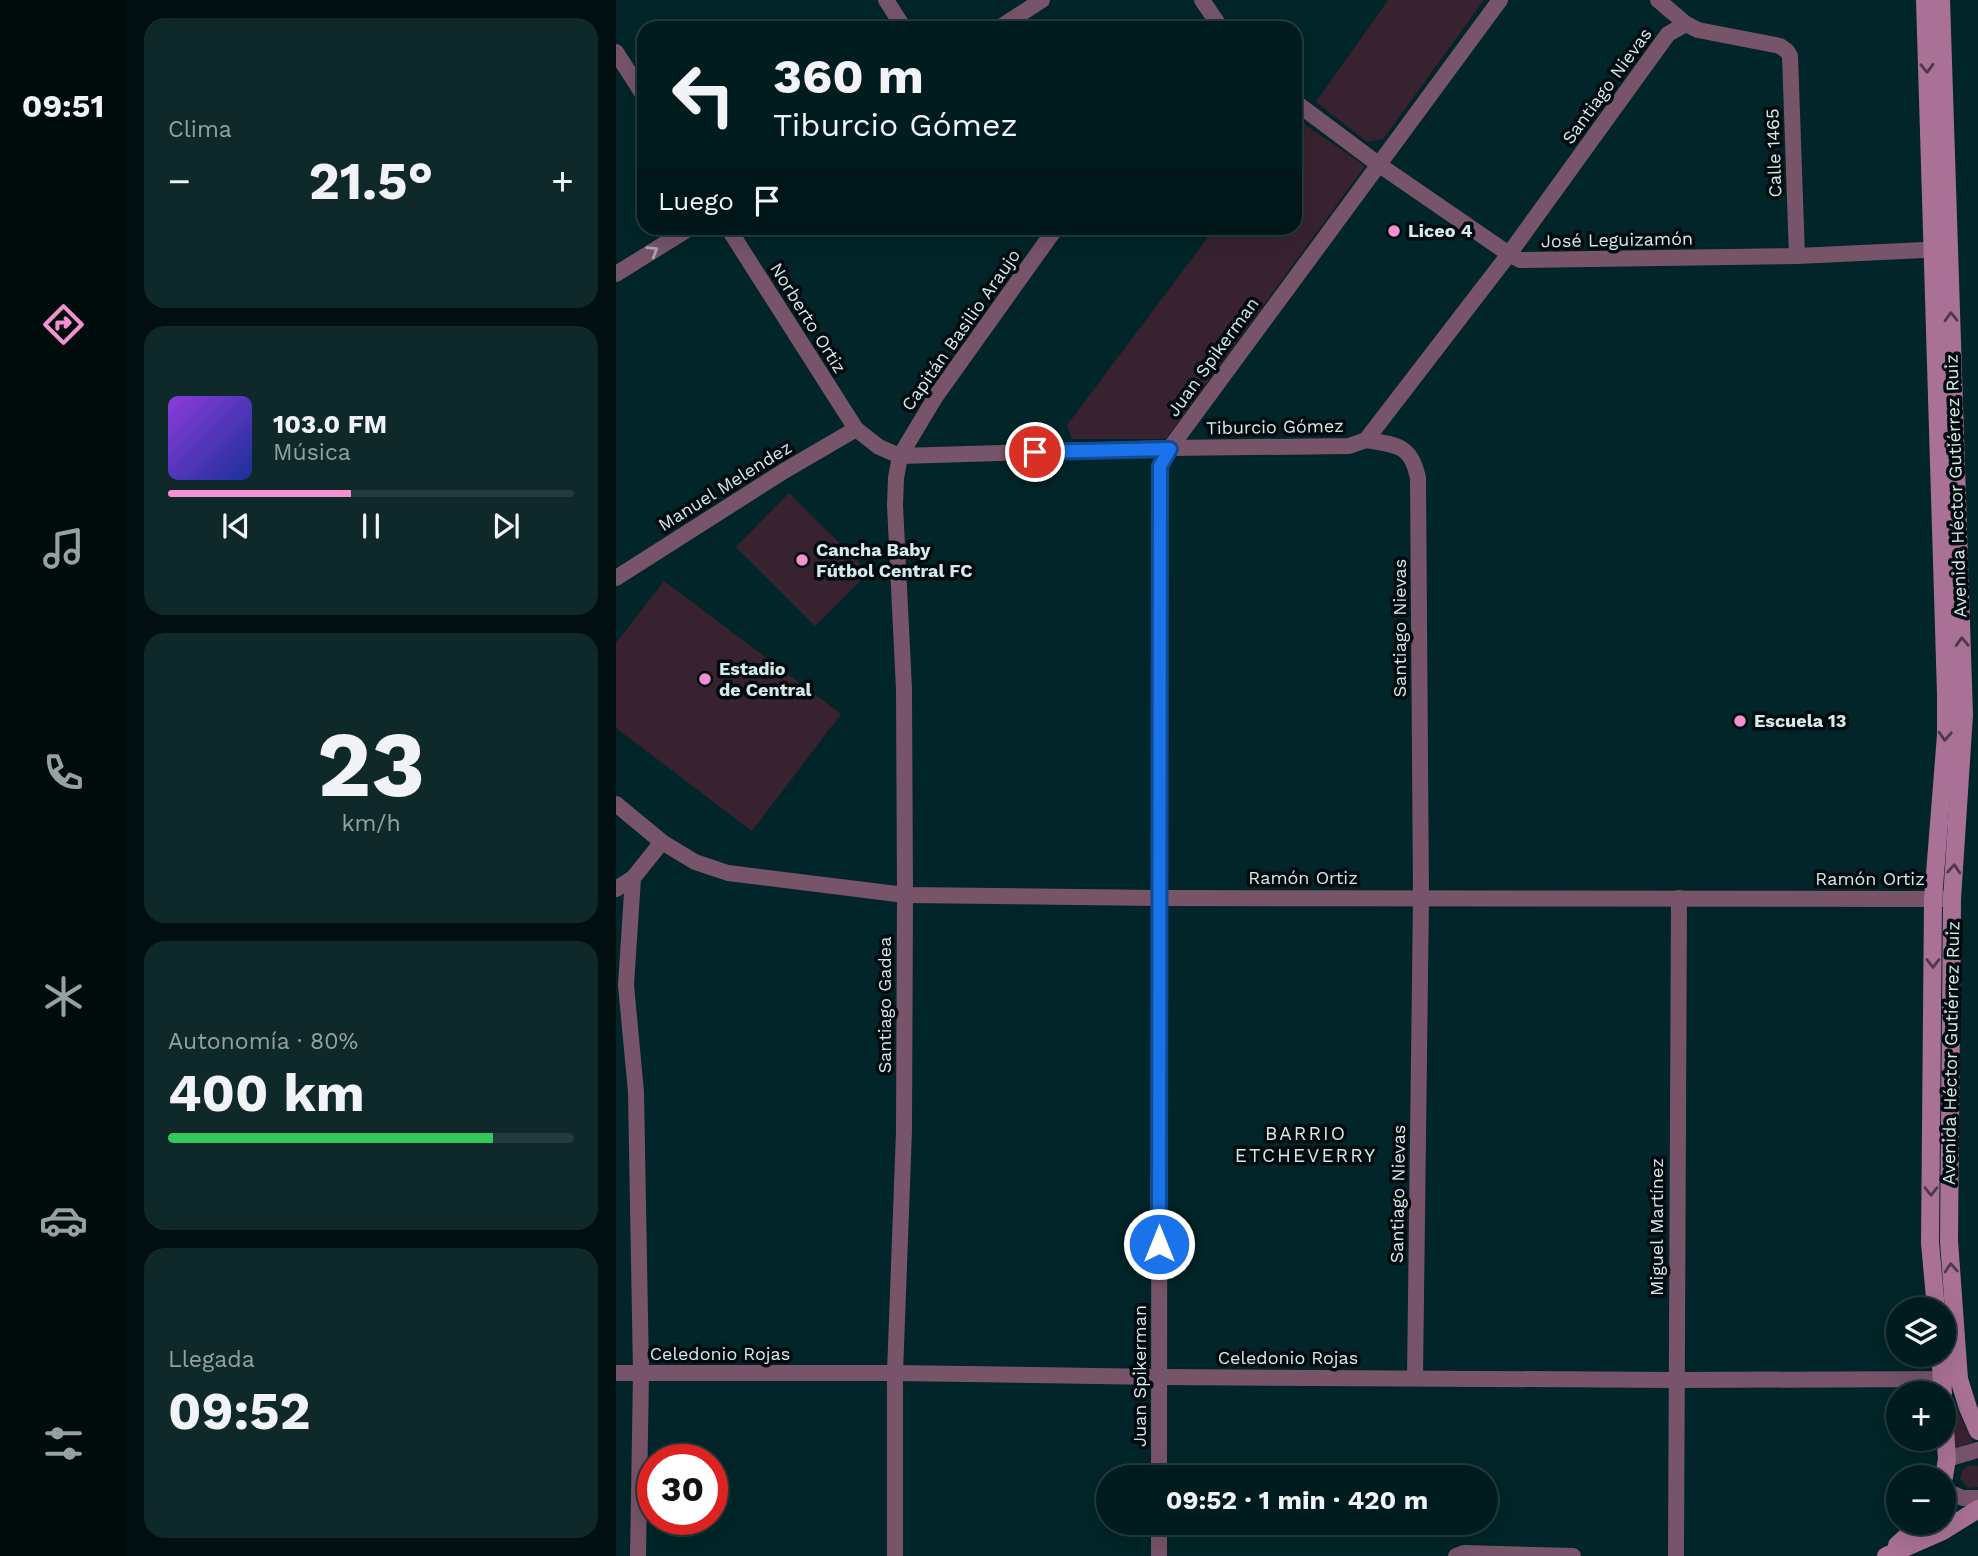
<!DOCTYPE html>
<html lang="es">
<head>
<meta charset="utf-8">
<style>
	body { margin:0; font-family:"Work Sans",sans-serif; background:#0f292b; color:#f1f3f6; height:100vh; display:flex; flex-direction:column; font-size:26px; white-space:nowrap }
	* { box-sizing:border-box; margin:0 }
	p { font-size:23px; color:#96a1a4 }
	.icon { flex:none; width:38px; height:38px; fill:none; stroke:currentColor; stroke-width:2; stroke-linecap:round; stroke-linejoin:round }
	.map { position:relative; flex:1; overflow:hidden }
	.side { display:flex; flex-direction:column; gap:18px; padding:18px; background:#010f10; width:490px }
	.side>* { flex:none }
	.top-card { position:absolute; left:21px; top:21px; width:665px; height:214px; border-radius:21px; box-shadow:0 7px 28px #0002,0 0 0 2px #233a3c; background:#011c1e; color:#f1f3f6; overflow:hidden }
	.buttons { position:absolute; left:1270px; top:1297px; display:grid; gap:14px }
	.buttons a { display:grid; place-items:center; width:70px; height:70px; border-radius:50%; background:#011c1e; box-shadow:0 7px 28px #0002,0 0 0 2px #233a3c; font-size:35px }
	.speed { position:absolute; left:21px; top:1444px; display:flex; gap:14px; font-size:35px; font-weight:700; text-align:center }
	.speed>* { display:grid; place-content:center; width:91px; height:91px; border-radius:50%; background:#011c1e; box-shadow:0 7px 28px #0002,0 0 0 2px #233a3c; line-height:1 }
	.speed .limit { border:10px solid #d22; background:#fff; color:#111 }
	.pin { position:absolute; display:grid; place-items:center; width:60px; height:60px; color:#fff; margin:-30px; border:4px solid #fff; border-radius:50%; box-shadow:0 2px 7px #0007 }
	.me { position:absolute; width:77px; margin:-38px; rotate:0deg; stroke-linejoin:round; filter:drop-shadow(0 0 5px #0008) }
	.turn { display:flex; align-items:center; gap:24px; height:147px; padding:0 21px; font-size:32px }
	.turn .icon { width:91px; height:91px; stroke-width:2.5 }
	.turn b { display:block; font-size:49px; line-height:60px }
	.then { display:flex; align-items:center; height:66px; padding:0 21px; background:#0003; gap:14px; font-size:26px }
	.big { font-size:52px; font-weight:700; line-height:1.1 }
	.side .tile { flex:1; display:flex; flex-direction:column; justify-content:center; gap:10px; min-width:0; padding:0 24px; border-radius:21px; background:#0f292b }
	.side .dial { align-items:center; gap:0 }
	.dial b { font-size:91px; line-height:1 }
	.song { display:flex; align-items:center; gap:21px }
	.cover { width:84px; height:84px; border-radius:10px; background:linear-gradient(135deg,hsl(270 70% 55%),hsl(230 70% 35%)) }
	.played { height:7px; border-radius:4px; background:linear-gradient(90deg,#f591d2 45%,#233a3c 45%) }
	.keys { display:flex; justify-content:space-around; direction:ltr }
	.heat { display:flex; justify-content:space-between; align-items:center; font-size:38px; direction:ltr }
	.charge { height:10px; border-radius:5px; background:linear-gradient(90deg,#34c759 80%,#233a3c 0) }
	.trip { position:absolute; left:480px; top:1465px; width:402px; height:70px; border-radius:35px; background:#011c1e; box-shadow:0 7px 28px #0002,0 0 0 2px #233a3c; font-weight:700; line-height:70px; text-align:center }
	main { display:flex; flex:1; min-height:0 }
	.dock { display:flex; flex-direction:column; width:126px; justify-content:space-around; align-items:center; background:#000b0c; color:#96a1a4 }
	.dock .icon { width:49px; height:49px }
	.dock .current { color:#f591d2 }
	.dock b { font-size:32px; color:#f1f3f6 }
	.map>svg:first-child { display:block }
	.green { fill:#382230 }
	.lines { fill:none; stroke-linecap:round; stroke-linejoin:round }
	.street { stroke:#77546a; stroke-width:16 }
	.secondary { stroke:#a97195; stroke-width:18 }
	.oneway { stroke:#4d394a }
	.oneway2 { stroke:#aba6b1 }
	.route-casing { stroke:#114b97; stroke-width:18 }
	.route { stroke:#1a73e8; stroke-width:12 }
	.poi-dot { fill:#f591d2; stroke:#010b0d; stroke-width:2.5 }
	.labels { text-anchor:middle; stroke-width:7; stroke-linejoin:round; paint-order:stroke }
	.street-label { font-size:18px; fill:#d6e9eb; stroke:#010b0d }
	.poi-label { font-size:18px; font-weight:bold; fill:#d6e9eb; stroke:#010b0d; text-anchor:start }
	.neighbourhood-label { font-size:19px; letter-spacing:2px; fill:#d6e9eb; stroke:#010b0d }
</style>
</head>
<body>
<main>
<nav class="dock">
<b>09:51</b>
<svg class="icon current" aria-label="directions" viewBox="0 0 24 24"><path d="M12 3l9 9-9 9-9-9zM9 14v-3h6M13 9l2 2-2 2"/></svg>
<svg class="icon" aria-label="music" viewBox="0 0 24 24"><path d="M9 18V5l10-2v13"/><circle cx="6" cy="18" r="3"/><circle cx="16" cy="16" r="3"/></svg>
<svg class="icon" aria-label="phone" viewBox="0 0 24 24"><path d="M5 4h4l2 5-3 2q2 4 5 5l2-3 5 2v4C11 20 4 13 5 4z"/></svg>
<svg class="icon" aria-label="climate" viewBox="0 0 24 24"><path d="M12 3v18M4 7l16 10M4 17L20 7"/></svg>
<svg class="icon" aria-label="car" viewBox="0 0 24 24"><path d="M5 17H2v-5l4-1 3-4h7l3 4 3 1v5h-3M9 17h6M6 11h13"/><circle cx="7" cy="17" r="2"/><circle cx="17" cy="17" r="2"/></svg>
<svg class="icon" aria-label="filters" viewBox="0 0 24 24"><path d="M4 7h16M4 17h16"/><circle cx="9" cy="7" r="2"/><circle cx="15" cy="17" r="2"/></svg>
</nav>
<section class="side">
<div class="tile"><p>Clima</p>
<div class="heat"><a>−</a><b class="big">21.5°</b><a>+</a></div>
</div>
<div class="tile">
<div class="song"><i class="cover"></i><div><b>103.0 FM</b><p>Música</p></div></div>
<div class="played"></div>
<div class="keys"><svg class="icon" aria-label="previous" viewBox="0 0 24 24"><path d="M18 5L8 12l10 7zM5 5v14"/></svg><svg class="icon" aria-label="pause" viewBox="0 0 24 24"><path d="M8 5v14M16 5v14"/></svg><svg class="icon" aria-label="next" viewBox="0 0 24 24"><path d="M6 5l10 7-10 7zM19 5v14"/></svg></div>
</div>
<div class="tile dial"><b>23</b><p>km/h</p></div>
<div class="tile"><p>Autonomía · 80%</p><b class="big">400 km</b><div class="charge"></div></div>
<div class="tile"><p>Llegada</p><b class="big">09:52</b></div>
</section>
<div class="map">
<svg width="1362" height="1556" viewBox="0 0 1362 1556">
	<rect width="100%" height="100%" fill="#012528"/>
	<g class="green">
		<polygon points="772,0 868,0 767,139 751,142 700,102"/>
		<polygon points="681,119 749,166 550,439 456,439 451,425 599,228 679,228 679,121"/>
		<polygon points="173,493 253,572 199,626 120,547"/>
		<polygon points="48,581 225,714 136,831 0,728 0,643"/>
		<polygon points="1336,1402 1338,1403 1357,1442 1338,1449 1334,1405"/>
		<polygon points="1354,1465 1362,1466 1362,1487 1352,1488 1344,1479 1347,1469"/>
	</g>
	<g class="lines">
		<g class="street">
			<polyline points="270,0 288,28"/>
			<polyline points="586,0 605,28"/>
			<polyline points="1042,0 1070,24 1082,30 1164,46 1171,51 1174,56 1181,256"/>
			<polyline points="383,28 426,0"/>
			<polyline points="0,52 28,96"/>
			<polyline points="679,102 762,164 893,254 904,260 1181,256 1330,249"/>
			<polyline points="112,228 240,429 263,447 284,456 554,448 733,446 750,440 893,254 1052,34 1070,24"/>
			<polyline points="0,274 74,228"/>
			<path d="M750 440C780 445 795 444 802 478L805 897 799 1377"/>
			<polyline points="0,578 168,471 240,429"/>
			<polyline points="0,804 46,842 79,862 112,873 289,895 543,898 1330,899"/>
			<polyline points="17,878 10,985 20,1092 25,1373 22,1556"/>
			<polyline points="0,889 17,878 46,842"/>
			<polyline points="0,1373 279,1373 543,1377 1060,1380 1337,1379"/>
			<polyline points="1331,1459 1362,1450"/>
			<polyline points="543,1477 544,466 554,448 884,0"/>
			<polyline points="1328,1490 1347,1498 1362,1498"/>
			<polyline points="279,1556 279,1373 288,1131 289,895 288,689 279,505 280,478 284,456 320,396 440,228"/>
			<polyline points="543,1556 543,1522"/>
			<polyline points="840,1556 848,1553 957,1556"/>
			<polyline points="1060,1556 1063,898"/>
		</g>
		<g class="secondary">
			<polyline points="1309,0 1330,694 1330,735 1317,899 1314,1243 1320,1309"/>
			<polyline points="1325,0 1348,715 1336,899 1333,1241 1343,1379 1352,1408 1362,1431"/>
			<polyline points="1324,1354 1327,1393"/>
			<polyline points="1328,1477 1331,1459 1328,1415"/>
			<polyline points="1281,1545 1307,1522"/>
			<polyline points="1270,1556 1327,1531 1362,1509"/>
		</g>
	</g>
	<defs><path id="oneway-chevron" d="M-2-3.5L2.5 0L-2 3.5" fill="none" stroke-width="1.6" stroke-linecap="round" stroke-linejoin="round" transform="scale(1.75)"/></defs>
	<g class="oneway">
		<use href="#oneway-chevron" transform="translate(1311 68) rotate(88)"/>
		<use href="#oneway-chevron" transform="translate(1335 317) rotate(-92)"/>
		<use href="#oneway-chevron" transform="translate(1346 642) rotate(-92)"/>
		<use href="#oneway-chevron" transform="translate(1329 736) rotate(93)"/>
		<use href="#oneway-chevron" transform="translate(1338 869) rotate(-86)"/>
		<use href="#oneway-chevron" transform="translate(1317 963) rotate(90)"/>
		<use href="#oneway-chevron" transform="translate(1315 1191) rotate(90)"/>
		<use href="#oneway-chevron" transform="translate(1335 1268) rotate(-94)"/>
	</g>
	<use class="oneway2" href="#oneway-chevron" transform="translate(37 251) rotate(-32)"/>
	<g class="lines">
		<defs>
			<polyline id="route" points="419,452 554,449 544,466 543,1244"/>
		</defs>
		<use href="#route" class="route-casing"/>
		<use href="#route" class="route"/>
	</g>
	<g class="poi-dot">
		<circle cx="778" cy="231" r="7"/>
		<circle cx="186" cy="560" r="7"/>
		<circle cx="89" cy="679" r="7"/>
		<circle cx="1124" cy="721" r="7"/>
	</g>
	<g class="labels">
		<g class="street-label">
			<text transform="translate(991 86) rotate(-54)" y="6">Santiago Nievas</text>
			<text transform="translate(1158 153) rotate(-92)" y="6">Calle 1465</text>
			<text transform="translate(1001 240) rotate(-1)" y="6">José Leguizamón</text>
			<text transform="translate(192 318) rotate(58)" y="6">Norberto Ortiz</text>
			<text transform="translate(345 330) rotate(-55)" y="6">Capitán Basilio Araujo</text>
			<text transform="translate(597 357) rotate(-54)" y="6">Juan Spikerman</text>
			<text transform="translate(659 427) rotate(-1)" y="6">Tiburcio Gómez</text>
			<text transform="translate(109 486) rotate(-32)" y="6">Manuel Melendez</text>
			<text transform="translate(1340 486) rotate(-92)" y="6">Avenida Héctor Gutiérrez Ruiz</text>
			<text transform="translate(784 628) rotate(-90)" y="6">Santiago Nievas</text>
			<text x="687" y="884">Ramón Ortiz</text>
			<text x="1254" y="885">Ramón Ortiz</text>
			<text transform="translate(269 1005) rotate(-90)" y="6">Santiago Gadea</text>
			<text transform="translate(1335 1053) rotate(-89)" y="6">Avenida Héctor Gutiérrez Ruiz</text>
			<text transform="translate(782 1194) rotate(-89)" y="6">Santiago Nievas</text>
			<text transform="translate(1041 1227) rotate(-90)" y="6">Miguel Martínez</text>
			<text x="104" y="1360">Celedonio Rojas</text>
			<text x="672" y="1364">Celedonio Rojas</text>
			<text transform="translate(524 1376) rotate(-90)" y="6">Juan Spikerman</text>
		</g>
		<g class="poi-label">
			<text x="792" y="237">Liceo 4</text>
			<text x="200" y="556">Cancha Baby<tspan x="200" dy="21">Fútbol Central FC</tspan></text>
			<text x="103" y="675">Estadio<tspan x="103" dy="21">de Central</tspan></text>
			<text x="1138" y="727">Escuela 13</text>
		</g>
		<g class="neighbourhood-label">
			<text x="690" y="1140">BARRIO<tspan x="690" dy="22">ETCHEVERRY</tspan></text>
		</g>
	</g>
</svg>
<div class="buttons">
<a><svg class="icon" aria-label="layers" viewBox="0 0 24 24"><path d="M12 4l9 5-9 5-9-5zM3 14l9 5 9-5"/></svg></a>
<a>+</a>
<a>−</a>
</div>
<div class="speed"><div class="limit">30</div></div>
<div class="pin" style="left:419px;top:452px;background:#d93025"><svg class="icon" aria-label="arrive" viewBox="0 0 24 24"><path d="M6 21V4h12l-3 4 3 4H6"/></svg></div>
<svg class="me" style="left:543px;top:1244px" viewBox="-20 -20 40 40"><circle r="17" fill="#1a73e8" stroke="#fff" stroke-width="3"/><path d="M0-11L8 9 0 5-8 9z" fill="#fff"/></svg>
<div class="trip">09:52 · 1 min · 420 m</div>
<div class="top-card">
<div class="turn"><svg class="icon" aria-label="left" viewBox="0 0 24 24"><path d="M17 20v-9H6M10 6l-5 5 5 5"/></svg><div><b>360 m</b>Tiburcio Gómez</div></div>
<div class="then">Luego<svg class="icon" aria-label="arrive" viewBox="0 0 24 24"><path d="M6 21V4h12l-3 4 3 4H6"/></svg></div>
</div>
</div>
</main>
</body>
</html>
